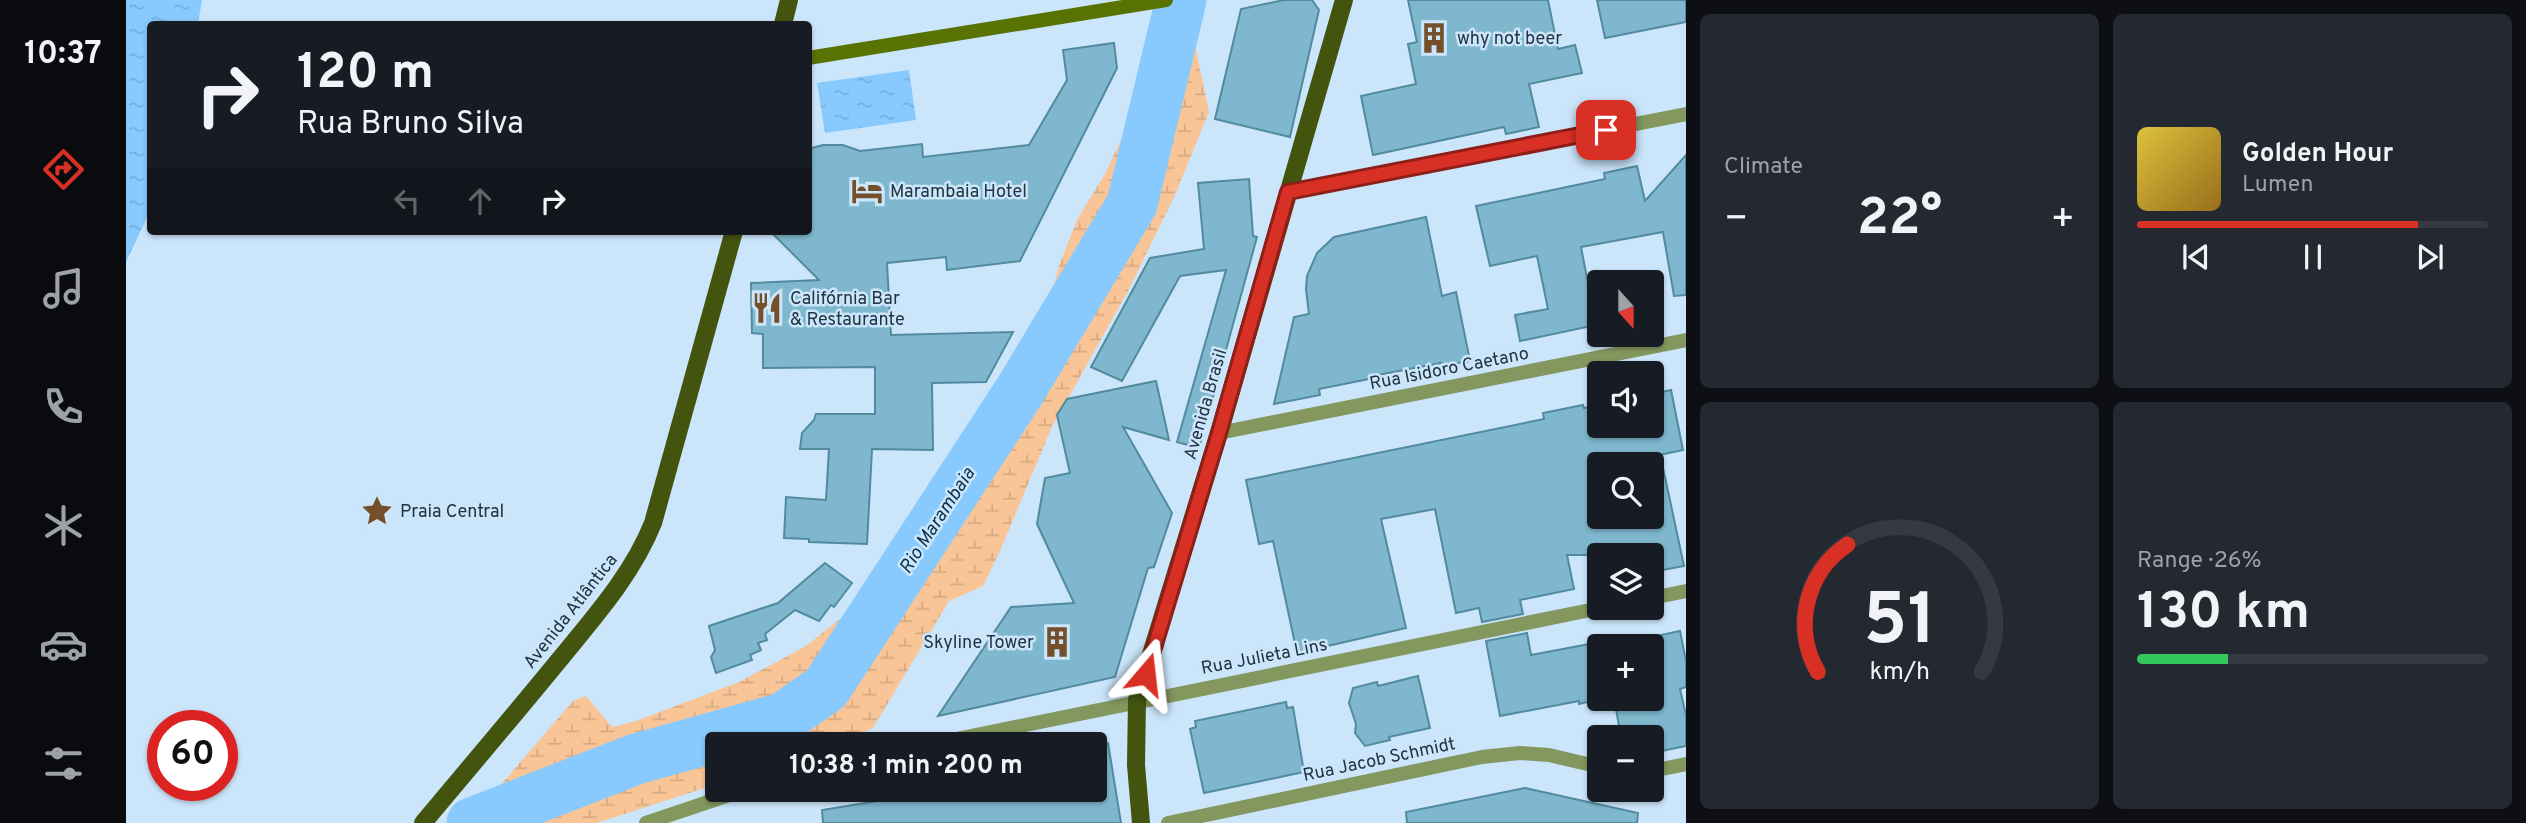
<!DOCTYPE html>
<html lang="en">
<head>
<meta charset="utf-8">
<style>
	body { margin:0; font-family:Overpass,sans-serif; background:#242831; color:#f1f3f6; height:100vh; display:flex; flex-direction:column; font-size:26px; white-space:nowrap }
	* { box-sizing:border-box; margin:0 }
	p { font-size:23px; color:#9ea1a6 }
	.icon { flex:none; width:38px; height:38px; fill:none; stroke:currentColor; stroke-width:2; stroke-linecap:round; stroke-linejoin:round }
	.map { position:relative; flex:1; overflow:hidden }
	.sheet { display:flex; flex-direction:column; gap:14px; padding:14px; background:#0d0f14; width:840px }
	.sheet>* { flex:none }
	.hud { position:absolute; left:21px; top:21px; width:665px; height:214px; border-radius:7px; box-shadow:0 2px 5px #0004; background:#171b24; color:#f1f3f6; overflow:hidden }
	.needle { width:46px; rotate:159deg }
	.controls { position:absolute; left:1461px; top:270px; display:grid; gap:14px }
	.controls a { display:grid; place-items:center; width:77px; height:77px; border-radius:7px; background:#171b24; box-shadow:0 2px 5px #0004; font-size:35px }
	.speed { position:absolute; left:21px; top:710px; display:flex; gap:14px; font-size:35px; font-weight:700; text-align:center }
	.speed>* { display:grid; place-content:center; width:91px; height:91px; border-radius:50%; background:#171b24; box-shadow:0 2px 5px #0004; line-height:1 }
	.speed .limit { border:10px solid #d22; background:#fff; color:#111 }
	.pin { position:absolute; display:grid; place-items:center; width:60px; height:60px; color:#fff; margin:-30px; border-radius:14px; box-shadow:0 4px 10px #0006 }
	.me { position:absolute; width:77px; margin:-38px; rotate:17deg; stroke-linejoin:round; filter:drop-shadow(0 0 5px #0008) }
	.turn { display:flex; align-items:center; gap:24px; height:147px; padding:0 35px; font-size:32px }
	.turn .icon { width:91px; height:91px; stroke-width:2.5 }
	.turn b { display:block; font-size:49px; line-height:60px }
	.lanes { display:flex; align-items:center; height:66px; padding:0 35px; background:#0003; justify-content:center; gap:35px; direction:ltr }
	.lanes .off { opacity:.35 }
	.big { font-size:52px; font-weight:700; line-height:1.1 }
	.sheet .widget { flex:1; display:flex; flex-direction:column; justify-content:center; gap:10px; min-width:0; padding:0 24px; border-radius:10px; background:#242831 }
	.sheet .dial { align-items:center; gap:0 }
	.dial svg { height:182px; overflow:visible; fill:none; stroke:#363941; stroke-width:7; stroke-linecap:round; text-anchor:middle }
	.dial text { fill:#f1f3f6; stroke:none }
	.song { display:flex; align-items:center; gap:21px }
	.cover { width:84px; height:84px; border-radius:10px; background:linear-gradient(135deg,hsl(50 70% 55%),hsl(40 70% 35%)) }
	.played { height:7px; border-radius:4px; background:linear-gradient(90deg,#d93025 80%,#363941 80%) }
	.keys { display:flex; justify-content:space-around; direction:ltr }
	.heat { display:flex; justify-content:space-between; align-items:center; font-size:38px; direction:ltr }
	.charge { height:10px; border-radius:5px; background:linear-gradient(90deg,#34c759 26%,#363941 0) }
	.sheet .tiles { flex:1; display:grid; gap:14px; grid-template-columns:repeat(2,1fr) }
	.trip { position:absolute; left:579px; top:732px; width:402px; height:70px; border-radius:7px; background:#171b24; box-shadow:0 2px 5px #0004; font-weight:700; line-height:70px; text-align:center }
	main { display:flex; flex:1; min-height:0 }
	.menu { display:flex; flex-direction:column; width:126px; justify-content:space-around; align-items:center; background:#090b0e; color:#9ea1a6 }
	.menu .icon { width:49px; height:49px }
	.menu .on { color:#d93025 }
	.menu b { font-size:32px; color:#f1f3f6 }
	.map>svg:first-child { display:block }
	.wetland { fill:url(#wetland-marsh) }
	.water { fill:url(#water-ripples) }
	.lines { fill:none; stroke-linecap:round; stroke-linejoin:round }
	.river { stroke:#88cafe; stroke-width:51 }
	.building { fill:#7fb8ce; stroke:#528a9e; stroke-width:2 }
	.street { stroke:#84975e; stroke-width:14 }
	.secondary { stroke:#597303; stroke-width:14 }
	.primary { stroke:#42540e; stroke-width:18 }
	.route-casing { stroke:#8d1f18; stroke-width:18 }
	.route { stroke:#d93025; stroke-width:12 }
	.labels { text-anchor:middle; stroke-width:5; stroke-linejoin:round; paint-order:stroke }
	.poi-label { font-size:18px; fill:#223341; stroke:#cbe5fb; text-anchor:start }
	.street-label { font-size:18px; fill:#223341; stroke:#cbe5fb }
	.water-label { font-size:19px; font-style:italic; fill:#0c314b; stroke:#cbe5fb }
</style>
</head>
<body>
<main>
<nav class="menu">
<b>10:37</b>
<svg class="icon on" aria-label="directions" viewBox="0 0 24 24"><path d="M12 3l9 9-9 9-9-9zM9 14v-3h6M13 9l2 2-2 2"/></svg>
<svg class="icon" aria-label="music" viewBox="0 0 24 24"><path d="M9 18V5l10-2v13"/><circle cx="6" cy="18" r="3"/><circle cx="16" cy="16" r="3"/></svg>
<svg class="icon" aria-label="phone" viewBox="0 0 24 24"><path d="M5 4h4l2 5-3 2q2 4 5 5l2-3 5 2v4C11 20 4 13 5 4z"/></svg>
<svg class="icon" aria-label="climate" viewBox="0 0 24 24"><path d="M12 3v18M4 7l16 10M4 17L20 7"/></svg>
<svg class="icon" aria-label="car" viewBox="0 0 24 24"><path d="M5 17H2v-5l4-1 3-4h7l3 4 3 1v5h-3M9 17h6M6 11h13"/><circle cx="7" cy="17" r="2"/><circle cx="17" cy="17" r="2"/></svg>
<svg class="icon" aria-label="filters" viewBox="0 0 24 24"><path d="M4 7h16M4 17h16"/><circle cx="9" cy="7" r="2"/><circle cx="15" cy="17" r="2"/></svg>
</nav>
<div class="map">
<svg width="1560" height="823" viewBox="0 0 1560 823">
	<defs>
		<pattern id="wetland-marsh" width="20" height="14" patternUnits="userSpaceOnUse" patternTransform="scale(1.75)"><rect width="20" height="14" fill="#f9c596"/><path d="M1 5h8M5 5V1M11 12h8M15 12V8" fill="none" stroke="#d5aa82"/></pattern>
		<pattern id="water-ripples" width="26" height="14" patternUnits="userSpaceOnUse" patternTransform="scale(1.75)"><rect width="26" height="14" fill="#88cafe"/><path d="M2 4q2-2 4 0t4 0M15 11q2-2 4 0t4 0" fill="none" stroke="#75aedb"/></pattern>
	</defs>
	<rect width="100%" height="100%" fill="#cbe5fb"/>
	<polygon class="wetland" points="1066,30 1083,112 1048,197 1003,289 925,429 874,551 857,586 823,601 747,728 709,744 592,744 591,784 471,823 342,823 447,701 460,696 486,727 510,721 613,682 680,646 733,604 776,562 822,485 848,432 880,386 916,326 934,263 952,218 979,174 1022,82 1024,42"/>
	<g class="water">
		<polygon points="0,0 76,0 72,24 24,24 24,211 0,262"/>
		<polygon points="783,70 790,120 699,133 691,83"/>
	</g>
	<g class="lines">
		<polyline class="river" points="346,823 510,759 657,718 700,688 895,389 1006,204 1055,0"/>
	</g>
	<g class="building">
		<polygon points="1158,0 1186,0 1193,10 1164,137 1089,119 1115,9"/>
		<polygon points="1282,0 1422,0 1432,49 1449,45 1456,73 1403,84 1413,127 1380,134 1378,127 1247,155 1235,96 1290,84 1282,44 1291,42"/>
		<polygon points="1471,0 1560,0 1560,22 1479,38"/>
		<polygon points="988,43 991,68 894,261 821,270 820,257 761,263 765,335 887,332 860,382 806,383 807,450 746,449 741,544 683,542 683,539 658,538 660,497 700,500 703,449 674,449 676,433 688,420 690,414 749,414 749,367 637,368 637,334 626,333 625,283 693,280 644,231 682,231 682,149 697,145 717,145 734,151 796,144 797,157 903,145 941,80 937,50"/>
		<polygon points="1560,155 1560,295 1548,296 1537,232 1455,247 1470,325 1394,341 1389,315 1422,309 1411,256 1364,266 1350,206 1479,179 1478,173 1511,166 1519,201"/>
		<polygon points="1123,179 1127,236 1131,237 1073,448 1051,442 1100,270 1054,276 996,381 965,367 1024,258 1078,249 1072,183"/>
		<polygon points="1300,217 1316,296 1330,292 1344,361 1316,366 1315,363 1252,375 1253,377 1193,389 1194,395 1148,404 1168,317 1183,314 1180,289 1181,276 1191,253 1208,237"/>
		<polygon points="1030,381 1043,440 997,427 1046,513 1028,567 1022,568 989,677 812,716 885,607 948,603 911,524 919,478 944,473 931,415 941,399"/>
		<polygon points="1545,390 1557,450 1492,464 1474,464 1474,516 1526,516 1526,464 1536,463 1558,566 1526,572 1526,555 1441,555 1448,589 1394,600 1397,614 1356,622 1353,608 1330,613 1309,509 1255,519 1280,628 1171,653 1147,541 1133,544 1120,480 1418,419 1417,413 1457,405 1458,408 1474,405 1474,425 1526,425 1526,394"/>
		<polygon points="699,563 726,583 708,607 705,605 693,621 669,610 639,634 641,640 632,643 635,650 624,655 626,660 590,673 585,657 589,650 583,626 652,603"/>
		<polygon points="1554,631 1560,661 1560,687 1554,689 1560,715 1560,746 1526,753 1526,737 1495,737 1488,698 1526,698 1526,637"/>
		<polygon points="1401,633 1405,655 1474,642 1474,699 1453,704 1453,701 1374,716 1360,641"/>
		<polygon points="1292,676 1304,728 1263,737 1264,740 1239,746 1229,733 1230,724 1223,703 1227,688 1251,682 1252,686"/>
		<polygon points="1160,702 1161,708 1167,707 1178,772 1078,793 1064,729 1070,727 1069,721"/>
		<polygon points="982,743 995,823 697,823 696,810 825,789 970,789 970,744"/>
		<polygon points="1399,788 1512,813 1511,823 1281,823 1280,812"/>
	</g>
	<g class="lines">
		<g class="street">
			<polyline points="1162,192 1560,114"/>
			<polyline points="1093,433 1560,340"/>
			<polyline points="1526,598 1560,591"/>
			<polyline points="806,744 1479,607"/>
			<polyline points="1526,771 1560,764"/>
			<polyline points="520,823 621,789"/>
			<polyline points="1042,823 1356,757 1394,753 1423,755 1474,767"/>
		</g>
		<polyline class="secondary" points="682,58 1040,0"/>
		<g class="primary">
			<polyline points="657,24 663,0"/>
			<path d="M297 823C343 768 389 714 434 659 469 616 506 575 527 523L608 231"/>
			<polyline points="1015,823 1010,765 1011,700 1093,433 1218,0"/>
		</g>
	</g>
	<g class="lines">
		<defs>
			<polyline id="route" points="1020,674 1093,433 1162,192 1480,130"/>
		</defs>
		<use href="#route" class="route-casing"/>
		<use href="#route" class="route"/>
	</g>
	<defs>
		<symbol id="building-bare" viewBox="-9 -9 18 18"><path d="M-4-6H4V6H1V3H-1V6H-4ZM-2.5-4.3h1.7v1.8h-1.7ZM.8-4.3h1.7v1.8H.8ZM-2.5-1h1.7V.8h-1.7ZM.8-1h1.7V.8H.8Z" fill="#744f2a" stroke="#cbe5fb" stroke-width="2.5" paint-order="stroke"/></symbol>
		<symbol id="hotel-bare" viewBox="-9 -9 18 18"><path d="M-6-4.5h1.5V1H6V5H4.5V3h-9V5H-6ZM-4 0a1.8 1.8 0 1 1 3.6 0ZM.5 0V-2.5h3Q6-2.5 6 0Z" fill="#744f2a" stroke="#cbe5fb" stroke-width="2.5" paint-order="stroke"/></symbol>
		<symbol id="restaurant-bare" viewBox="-9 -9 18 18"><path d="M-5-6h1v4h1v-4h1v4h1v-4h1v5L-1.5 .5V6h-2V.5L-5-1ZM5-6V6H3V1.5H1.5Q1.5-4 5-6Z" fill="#744f2a" stroke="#cbe5fb" stroke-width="2.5" paint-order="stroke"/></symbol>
		<symbol id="sight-bare" viewBox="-9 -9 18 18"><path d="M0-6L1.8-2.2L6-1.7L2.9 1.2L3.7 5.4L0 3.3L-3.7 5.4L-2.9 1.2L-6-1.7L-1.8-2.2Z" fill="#744f2a" stroke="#cbe5fb" stroke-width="2.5" paint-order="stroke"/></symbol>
	</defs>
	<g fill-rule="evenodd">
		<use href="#building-bare" x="1286" y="16" width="44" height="44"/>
		<use href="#hotel-bare" x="719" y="169" width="44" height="44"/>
		<use href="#restaurant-bare" x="619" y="286" width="44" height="44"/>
		<use href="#sight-bare" x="229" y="489" width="44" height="44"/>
		<use href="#building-bare" x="909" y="620" width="44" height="44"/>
	</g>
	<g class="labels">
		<g class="poi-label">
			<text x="1331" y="44">why not beer</text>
			<text x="764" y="197">Marambaia Hotel</text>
			<text x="664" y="304">Califórnia Bar<tspan x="664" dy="21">&amp; Restaurante</tspan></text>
			<text x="274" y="517">Praia Central</text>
			<text x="908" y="648" text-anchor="end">Skyline Tower</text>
		</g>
		<g class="street-label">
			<text transform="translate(1323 368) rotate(-11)" y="6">Rua Isidoro Caetano</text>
			<text transform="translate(1079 404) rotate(-74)" y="6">Avenida Brasil</text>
			<text transform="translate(444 611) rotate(-52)" y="6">Avenida Atlântica</text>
			<text transform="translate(1138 656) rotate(-11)" y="6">Rua Julieta Lins</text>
			<text transform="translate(1253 759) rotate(-12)" y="6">Rua Jacob Schmidt</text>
		</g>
		<g class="water-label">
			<text transform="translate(810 520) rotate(-57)" y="7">Rio Marambaia</text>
		</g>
	</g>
</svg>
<div class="controls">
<a><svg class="needle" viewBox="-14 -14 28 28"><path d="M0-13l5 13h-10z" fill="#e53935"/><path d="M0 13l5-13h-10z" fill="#9ea1a6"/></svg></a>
<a><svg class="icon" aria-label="sound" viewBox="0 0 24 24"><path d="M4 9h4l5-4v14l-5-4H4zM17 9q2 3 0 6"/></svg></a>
<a><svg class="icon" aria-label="search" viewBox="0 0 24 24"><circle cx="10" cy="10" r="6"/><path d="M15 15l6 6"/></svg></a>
<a><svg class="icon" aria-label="layers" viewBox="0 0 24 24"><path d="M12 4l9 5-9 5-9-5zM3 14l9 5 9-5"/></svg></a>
<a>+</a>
<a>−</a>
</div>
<div class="speed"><div class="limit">60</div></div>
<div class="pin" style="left:1480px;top:130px;background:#d93025"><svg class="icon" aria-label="arrive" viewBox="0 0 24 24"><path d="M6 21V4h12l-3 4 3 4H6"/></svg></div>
<svg class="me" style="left:1020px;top:674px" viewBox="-20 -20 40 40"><path d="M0-17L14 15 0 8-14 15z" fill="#d93025" stroke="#fff" stroke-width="4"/></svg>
<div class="trip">10:38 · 1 min · 200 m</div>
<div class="hud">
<div class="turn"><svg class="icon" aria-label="right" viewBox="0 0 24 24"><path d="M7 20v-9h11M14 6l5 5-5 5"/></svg><div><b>120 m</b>Rua Bruno Silva</div></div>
<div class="lanes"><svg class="icon off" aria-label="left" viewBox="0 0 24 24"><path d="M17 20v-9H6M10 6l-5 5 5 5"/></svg><svg class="icon off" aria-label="ahead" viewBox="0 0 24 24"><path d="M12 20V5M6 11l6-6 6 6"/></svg><svg class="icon" aria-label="right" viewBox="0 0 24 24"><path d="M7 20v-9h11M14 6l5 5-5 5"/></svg></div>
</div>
</div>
<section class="sheet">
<div class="tiles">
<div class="widget"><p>Climate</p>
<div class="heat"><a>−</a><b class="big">22°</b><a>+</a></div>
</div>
<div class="widget">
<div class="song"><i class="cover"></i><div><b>Golden Hour</b><p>Lumen</p></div></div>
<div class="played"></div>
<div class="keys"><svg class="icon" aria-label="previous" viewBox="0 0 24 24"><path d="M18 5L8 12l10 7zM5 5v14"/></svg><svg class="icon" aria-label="pause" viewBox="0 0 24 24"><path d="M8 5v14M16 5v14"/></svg><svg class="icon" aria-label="next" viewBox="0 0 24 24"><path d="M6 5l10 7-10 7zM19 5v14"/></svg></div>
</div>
<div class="widget dial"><svg viewBox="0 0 100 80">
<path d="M14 69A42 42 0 1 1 86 69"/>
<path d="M14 69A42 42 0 0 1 27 13" stroke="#d93025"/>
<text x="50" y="56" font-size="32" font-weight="700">51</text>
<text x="50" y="72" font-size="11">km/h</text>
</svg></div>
<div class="widget"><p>Range · 26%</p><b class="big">130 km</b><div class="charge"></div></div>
</div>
</section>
</main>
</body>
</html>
